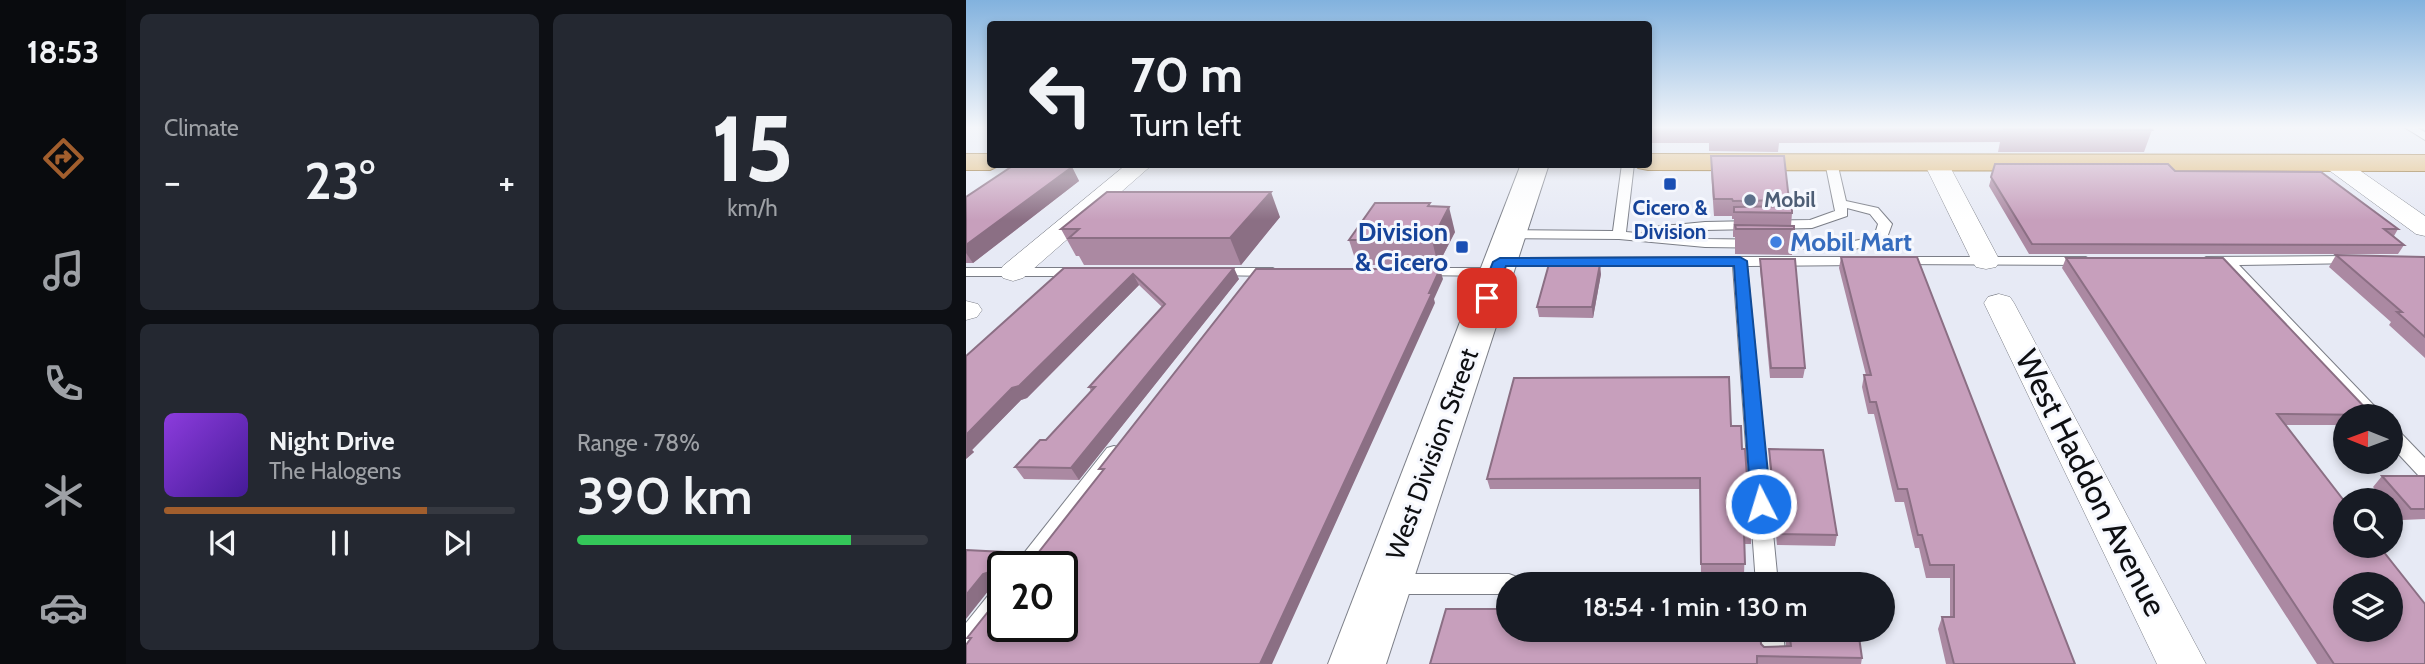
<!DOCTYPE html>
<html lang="en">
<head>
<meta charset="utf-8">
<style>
	body { margin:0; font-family:Cabin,sans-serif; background:#242831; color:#f1f3f6; height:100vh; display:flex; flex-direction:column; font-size:26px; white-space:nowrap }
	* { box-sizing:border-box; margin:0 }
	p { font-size:23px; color:#9ea1a6 }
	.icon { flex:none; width:38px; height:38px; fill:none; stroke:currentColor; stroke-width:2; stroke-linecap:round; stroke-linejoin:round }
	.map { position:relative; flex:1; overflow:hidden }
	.sheet { display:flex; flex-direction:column; gap:14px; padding:14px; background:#0d0f14; width:840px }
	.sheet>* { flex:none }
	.guide { position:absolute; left:21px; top:21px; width:665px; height:147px; border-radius:7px; box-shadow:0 4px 10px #0003; background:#171b24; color:#f1f3f6; overflow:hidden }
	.needle { width:46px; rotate:271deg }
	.fabs { position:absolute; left:1367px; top:404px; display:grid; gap:14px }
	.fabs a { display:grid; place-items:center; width:70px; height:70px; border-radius:50%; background:#171b24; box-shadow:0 4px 10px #0003; font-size:35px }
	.speed { position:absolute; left:21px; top:551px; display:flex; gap:14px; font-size:35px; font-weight:700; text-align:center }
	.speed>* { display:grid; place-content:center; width:91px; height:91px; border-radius:50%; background:#171b24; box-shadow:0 4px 10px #0003; line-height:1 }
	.speed .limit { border:4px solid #111; border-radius:10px; background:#fff; color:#111 }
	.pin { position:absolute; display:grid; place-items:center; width:60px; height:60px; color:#fff; margin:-30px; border-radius:14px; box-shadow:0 4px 10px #0006 }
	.me { position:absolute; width:77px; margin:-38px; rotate:355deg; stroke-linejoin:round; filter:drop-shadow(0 0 5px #0008) }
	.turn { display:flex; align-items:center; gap:24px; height:147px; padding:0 28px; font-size:32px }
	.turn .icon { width:91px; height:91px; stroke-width:2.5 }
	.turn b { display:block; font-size:49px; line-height:60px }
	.big { font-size:52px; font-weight:600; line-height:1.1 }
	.sheet .tile { flex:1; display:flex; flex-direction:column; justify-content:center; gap:10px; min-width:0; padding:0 24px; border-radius:10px; background:#242831 }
	.sheet .dial { align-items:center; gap:0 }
	.dial b { font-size:91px; line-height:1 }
	.song { display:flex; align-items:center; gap:21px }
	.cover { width:84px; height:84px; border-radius:10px; background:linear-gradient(135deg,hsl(270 70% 55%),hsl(260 70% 35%)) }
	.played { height:7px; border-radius:4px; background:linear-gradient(90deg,#a15e2d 75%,#363941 75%) }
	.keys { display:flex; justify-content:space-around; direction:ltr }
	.heat { display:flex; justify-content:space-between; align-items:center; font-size:38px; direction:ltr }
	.charge { height:10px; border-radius:5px; background:linear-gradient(90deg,#34c759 78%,#363941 0) }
	.sheet .tiles { flex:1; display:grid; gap:14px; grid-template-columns:repeat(2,1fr) }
	.trip { position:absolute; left:530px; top:572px; width:399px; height:70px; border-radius:35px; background:#171b24; box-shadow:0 4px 10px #0003; font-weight:600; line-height:70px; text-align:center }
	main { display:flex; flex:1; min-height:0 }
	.tab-bar { display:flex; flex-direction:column; width:126px; justify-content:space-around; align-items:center; background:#090b0e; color:#9ea1a6 }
	.tab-bar .icon { width:49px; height:49px }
	.tab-bar .selected { color:#a15e2d }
	.tab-bar b { font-size:32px; color:#f1f3f6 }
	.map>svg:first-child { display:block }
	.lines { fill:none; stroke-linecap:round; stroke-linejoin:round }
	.lane-casing { stroke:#7b7e87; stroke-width:2 }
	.street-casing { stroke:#7b7e87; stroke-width:1 }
	.secondary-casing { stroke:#7b7e87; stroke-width:2 }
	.primary-casing { stroke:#8b621b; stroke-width:2 }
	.lane { fill:#fff; fill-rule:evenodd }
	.street { fill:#fff; fill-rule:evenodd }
	.secondary { fill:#fff; fill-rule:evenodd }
	.primary { fill:#e2bb79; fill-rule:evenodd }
	.wall { fill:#ab89a2 }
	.shaded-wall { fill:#8b6f84 }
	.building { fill:#c79fbc; stroke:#8b6f84; stroke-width:2; fill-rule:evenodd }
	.route { fill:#1a73e8; stroke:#114b97; stroke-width:2 }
	.transit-dot { fill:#1a4fb4; stroke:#f6f8fe; stroke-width:2.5 }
	.service-dot { fill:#5c6f8a; stroke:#f6f8fe; stroke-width:2.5 }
	.shop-dot { fill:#3f7fe0; stroke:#f6f8fe; stroke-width:2.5 }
	.labels { text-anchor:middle; stroke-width:6; stroke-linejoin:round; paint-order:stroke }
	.far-service-label { font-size:21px; font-weight:bold; fill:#4e5e75; stroke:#f6f8fe; text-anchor:start }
	.far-transit-label { font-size:21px; font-weight:bold; fill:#164399; stroke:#f6f8fe }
	.transit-label { font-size:26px; font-weight:bold; fill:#164399; stroke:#f6f8fe; text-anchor:end }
	.shop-label { font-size:26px; font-weight:bold; fill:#366cbe; stroke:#f6f8fe; text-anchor:start }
	.street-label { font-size:26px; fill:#0e0f12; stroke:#f6f8fe }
	.near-street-label { font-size:32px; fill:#0e0f12; stroke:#f6f8fe }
</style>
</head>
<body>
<main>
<nav class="tab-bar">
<b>18:53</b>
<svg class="icon selected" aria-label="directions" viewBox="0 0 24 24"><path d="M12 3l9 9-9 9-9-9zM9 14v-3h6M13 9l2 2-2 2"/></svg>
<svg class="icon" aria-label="music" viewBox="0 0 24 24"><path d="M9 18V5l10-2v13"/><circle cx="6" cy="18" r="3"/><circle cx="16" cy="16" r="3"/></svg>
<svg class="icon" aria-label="phone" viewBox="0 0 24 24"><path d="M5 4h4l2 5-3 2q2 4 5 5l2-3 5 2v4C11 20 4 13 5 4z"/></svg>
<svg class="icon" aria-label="climate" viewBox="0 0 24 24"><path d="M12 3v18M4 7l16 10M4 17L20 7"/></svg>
<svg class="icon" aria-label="car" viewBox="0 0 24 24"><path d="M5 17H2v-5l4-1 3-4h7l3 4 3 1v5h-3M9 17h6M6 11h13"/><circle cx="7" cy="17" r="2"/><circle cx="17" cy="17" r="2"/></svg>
</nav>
<section class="sheet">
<div class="tiles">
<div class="tile"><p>Climate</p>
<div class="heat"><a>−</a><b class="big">23°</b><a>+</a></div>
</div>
<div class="tile dial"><b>15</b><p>km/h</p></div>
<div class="tile">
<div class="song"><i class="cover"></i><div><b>Night Drive</b><p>The Halogens</p></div></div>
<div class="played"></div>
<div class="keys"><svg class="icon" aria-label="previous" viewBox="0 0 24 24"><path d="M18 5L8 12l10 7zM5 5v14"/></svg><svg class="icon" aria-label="pause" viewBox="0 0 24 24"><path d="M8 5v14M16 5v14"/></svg><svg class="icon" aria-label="next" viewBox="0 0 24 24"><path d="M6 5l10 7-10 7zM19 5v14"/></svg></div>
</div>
<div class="tile"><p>Range · 78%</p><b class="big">390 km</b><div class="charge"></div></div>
</div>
</section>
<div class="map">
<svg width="1459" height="664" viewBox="0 0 1459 664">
	<rect width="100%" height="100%" fill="#e7eaf5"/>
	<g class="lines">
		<defs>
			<g id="lane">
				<polygon points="1438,127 1450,127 1459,132 1459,140"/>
				<path d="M865 159 871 162 880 201 912 208 926 224 919 243 888 249 739 247 653 239 544 238 537 234 544 230 647 231 656 164H668L660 232 682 234V228L687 227 739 222 844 220 869 211 859 162ZM881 208 904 214 912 224 908 237 888 241 739 239 691 235 739 230 846 228 881 216Z"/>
				<polygon points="1386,256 1393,260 1391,263 1273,265 1418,416 1399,416 1257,265 1240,265 1233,261 1240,257"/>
				<polygon points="774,257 896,257 903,261 896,265 781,266 812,584 790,584 767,266 534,266 527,262 534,258"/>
				<polygon points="932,257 1120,257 1127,261 1120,265 927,264 925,261"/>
				<polygon points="0,268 115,268 122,272 115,276 0,276"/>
				<polygon points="249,268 307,268 314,272 307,276 244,275 242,272 244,269"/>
				<polygon points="456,268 530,268 537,272 530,276 451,275 449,272 451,269"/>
				<polygon points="1424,427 1430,428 1459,458 1459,477 1452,475 1424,445"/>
				<polygon points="148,446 155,448 157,453 155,458 71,567 47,567 141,448"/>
				<polygon points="425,574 543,574 551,577 554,584 542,584 542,594 425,594 417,591 414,584 417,577"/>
				<polygon points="37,584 37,612 8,649 0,652 0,623 29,587"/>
				<polygon points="793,630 817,630 820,664 796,664"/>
			</g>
			<g id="street">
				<polygon points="970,156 978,158 982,163 1034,261 1030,267 1020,269 1010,267 1006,261 958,163 962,158"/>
				<polygon points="1368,156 1376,158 1459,216 1459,236 1450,234 1360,168 1356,163 1360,158"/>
				<polygon points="161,164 187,164 57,278 47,281 37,278 33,272 37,266"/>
				<polygon points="1033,294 1044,297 1048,303 1240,664 1191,664 1018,303 1022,297"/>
				<polygon points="0,301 12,304 16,310 11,317 0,320"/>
			</g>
			<polygon id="secondary" points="555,164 583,164 420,664 362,664"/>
			<g id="primary">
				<polygon points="0,154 24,154 24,164 36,164 24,170 0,170"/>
				<polygon points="682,154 1459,155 1459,171 682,170 672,168 670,164 682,164"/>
			</g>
		</defs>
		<use href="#lane" class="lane-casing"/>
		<use href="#street" class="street-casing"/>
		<use href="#secondary" class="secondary-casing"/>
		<use href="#primary" class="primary-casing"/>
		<use href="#lane" class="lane"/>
		<use href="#street" class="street"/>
		<use href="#secondary" class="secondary"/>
		<use href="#primary" class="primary"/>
	</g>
	<g class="wall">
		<polygon points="682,127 1183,127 1186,130 1178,152 1032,152 1034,142 813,143 812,152 743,151 743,143 682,143"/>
		<polygon points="745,156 823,200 823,206 826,213 825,226 828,229 826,255 769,254 769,237 767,237 767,232 768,219 766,219 766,216 748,216 745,173"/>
		<polygon points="1029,164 1209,171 1432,229 1428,236 1438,245 1432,254 1063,254 1023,186"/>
		<polygon points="106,167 113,181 7,263 0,263 0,197"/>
		<polygon points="314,217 275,265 118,265 113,256 110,256 95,229"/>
		<polygon points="489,232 472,265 391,265 383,240"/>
		<polygon points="1370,255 1459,257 1459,358 1423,325 1425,322 1363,267"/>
		<polygon points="875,257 1109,664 980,664 972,629 976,617 984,617 984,578 960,578 953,548 949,548 938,502 929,502 908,414 902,414 896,387 898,375 900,375 873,268"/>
		<polygon points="1100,258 1406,415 1404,416 1379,416 1379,425 1320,425 1459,664 1351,664 1096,268"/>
		<polygon points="794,259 839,368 837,378 804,378 794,269"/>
		<polygon points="98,268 273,279 113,480 58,479 49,467 80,440 125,391 123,387 196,307 173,285 61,398 55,400 6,450 8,452 0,459"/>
		<polygon points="635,274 627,318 573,317 571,307"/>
		<polygon points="765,426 776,449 785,533 785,544 779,544 778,575 735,575 734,489 524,489 521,479"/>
		<polygon points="803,449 871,535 869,546 811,545 803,460"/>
		<polygon points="1416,476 1459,476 1459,519 1436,520 1424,507 1424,500 1419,500 1407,487"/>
		<polygon points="819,630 892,630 896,658 895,664 464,664 820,646"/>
	</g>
	<g class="shaded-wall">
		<polygon points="106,167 113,181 7,263 0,253 0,245"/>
		<polygon points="305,192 314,217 275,265 264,238"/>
		<polygon points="483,207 489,232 472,265 466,240"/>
		<polygon points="634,264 635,274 627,318 626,307"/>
		<polygon points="268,268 273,279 113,480 105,468"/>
		<polygon points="474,269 477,279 468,299 469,303 306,664 294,664"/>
		<polygon points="167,274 173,285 61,398 55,400 6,450 8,452 0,459 0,435 46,388"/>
		<polygon points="38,552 47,563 45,567 35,556"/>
		<polygon points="26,571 36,582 27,585 0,619 0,595 17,574"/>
	</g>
	<g class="building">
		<polygon points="744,127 813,127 814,129 744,129"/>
		<polygon points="1038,127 1183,127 1186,130 1038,129"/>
		<polygon points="745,156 818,156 823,200 767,201 766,199 748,199"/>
		<polygon points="1029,164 1202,164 1209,171 1355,172 1432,229 1418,229 1438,245 1066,244 1025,177"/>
		<polygon points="45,167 106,167 0,245 0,197"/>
		<polygon points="141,192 305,192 264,238 103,238 113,229 95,229"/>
		<polygon points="409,203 464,203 462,206 483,207 466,240 383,240"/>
		<polygon points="826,206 826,213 768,212 768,207"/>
		<polygon points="769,225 828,226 828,229 770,229"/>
		<polygon points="1370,255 1459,257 1459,337 1431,312 1436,312"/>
		<polygon points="875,257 951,257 1109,664 988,664 976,617 988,617 988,565 964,565 956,535 952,535 941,489 932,489 910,402 904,402 898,375 905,375"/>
		<path d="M1100 258H1257L1406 415 1311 414 1379 502V546H1413L1459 604V664H1368ZM1379 584H1424V630H1379Z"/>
		<polygon points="794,259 829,259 839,368 805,368"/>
		<polygon points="583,264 634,264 626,307 571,307"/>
		<polygon points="98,268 268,268 105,468 49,467 74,440 80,440 129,387 123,387 199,304 167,274 53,386 46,388 0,435 0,356"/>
		<path d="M290 269H474L463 293H466L294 664H0V645L5 638H1L29 603 30 573 26 571 17 574 0 595V550L38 552 35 556 38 559H62L67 553H72L138 469H133ZM37 567H96V626H37Z"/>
		<polygon points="763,377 765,426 775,426 776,449 779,449 785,533 778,533 779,564 735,564 734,478 521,479 548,378"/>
		<polygon points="803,449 857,450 871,535 812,534"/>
		<polygon points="1416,476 1459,476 1459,509 1445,509"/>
		<polygon points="480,609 542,609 542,630 794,630 795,644 798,647 825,646 823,630 892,630 896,658 791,656 791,664 464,664"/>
	</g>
	<linearGradient id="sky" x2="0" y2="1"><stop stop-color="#82b2de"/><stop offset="0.58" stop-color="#f4f6fa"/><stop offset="1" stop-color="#f4f6fa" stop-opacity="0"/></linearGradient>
	<rect width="1459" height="220" fill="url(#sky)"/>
	<polygon class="route" points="774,257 781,261 805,504 802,509 795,512 788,509 785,504 768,266 540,266 526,301 521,303 513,298 527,262 534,258"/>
	<g class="transit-dot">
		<rect x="697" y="177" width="14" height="14" rx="3.5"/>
		<rect x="489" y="240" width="14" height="14" rx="3.5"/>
	</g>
	<circle class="service-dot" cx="784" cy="200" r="7"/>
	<circle class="shop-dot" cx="810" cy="242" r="7"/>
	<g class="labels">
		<g class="far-service-label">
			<text x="798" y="207">Mobil</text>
		</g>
		<g class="far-transit-label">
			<text x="704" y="215">Cicero &amp;<tspan x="704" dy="24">Division</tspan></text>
		</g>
		<g class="transit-label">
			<text x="482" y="241">Division<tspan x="482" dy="30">&amp; Cicero</tspan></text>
		</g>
		<g class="shop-label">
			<text x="824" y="251">Mobil Mart</text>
		</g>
		<g class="street-label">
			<text transform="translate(466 454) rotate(-70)" y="9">West Division Street</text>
		</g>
		<g class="near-street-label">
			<text transform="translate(1125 483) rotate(63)" y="11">West Haddon Avenue</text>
		</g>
	</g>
</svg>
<div class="fabs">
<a><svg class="needle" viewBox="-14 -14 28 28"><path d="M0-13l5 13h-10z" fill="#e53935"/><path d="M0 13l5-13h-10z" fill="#9ea1a6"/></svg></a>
<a><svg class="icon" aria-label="search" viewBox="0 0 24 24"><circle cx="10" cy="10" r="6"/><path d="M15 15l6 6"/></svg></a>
<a><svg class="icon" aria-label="layers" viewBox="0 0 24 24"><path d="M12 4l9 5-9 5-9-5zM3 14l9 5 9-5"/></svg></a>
</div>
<div class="speed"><div class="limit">20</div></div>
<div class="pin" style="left:521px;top:298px;background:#d93025"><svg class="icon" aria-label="arrive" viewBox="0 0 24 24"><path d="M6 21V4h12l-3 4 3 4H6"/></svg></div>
<svg class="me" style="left:795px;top:504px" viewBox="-20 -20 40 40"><circle r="17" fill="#1a73e8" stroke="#fff" stroke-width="3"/><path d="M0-11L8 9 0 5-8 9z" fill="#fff"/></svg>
<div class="trip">18:54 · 1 min · 130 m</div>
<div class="guide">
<div class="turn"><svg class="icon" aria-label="left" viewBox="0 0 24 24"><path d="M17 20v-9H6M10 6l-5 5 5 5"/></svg><div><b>70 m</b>Turn left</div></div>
</div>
</div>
</main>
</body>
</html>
